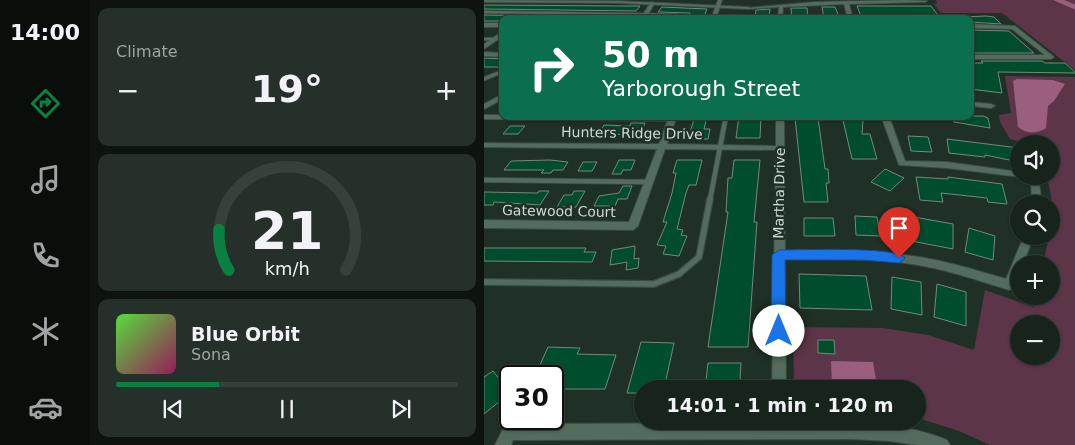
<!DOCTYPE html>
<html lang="en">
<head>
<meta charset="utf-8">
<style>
	body { margin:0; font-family:"DejaVu Sans",sans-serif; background:#243029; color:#f1f3f6; height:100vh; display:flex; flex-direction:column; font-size:19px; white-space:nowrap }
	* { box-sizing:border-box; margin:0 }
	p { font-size:16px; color:#9ea4a3 }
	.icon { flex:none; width:28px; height:28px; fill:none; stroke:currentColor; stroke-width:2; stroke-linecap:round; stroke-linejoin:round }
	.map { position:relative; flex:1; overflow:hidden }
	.drawer { display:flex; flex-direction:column; gap:8px; padding:8px; background:#0d140f; width:394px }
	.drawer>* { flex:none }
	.hud { position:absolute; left:15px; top:15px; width:475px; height:105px; border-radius:10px; box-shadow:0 1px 4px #0004,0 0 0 1px #36413b; background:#0b6e4f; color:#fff; overflow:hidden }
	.tools { position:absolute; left:526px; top:135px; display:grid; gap:10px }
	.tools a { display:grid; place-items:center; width:50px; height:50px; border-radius:50%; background:#17241c; box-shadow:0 1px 4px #0004,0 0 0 1px #36413b; font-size:25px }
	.speed { position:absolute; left:15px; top:365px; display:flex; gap:10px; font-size:25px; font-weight:700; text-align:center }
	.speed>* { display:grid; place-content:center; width:65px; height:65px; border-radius:50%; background:#17241c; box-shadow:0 1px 4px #0004,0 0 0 1px #36413b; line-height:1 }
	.speed .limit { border:2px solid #111; border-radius:8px; background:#fff; color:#111 }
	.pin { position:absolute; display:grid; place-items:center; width:42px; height:42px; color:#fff; margin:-51px -21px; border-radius:50% 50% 50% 0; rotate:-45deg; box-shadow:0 0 5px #0007 }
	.pin .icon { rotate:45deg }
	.me { position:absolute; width:55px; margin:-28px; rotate:0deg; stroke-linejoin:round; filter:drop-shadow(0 0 4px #0008) }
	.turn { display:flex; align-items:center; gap:18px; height:105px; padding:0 20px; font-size:22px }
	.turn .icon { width:65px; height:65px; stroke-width:2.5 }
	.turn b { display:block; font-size:35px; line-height:42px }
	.big { font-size:38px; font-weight:800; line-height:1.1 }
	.drawer .card { flex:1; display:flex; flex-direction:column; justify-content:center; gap:8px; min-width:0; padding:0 18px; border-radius:10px; background:#243029 }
	.drawer .dial { align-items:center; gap:0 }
	.dial svg { height:130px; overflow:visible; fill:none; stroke:#36413b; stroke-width:7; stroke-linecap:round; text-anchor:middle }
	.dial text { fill:#f1f3f6; stroke:none }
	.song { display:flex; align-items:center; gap:15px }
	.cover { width:60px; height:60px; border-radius:8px; background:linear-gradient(135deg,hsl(110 70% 55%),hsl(330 70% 35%)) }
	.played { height:5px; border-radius:2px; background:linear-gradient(90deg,#0b8043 30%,#36413b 30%) }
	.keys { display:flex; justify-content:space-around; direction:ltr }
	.heat { display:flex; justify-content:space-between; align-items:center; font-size:28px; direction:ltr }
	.trip { position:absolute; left:150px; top:380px; width:292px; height:50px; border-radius:25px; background:#17241c; box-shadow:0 1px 4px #0004,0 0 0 1px #36413b; font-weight:800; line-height:50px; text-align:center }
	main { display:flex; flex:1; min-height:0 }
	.tab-bar { display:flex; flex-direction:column; width:90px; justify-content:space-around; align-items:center; background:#090e0b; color:#9ea4a3 }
	.tab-bar .icon { width:35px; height:35px }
	.tab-bar .selected { color:#0b8043 }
	.tab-bar b { font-size:22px; color:#f1f3f6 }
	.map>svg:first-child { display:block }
	.green { fill:#5d3549; fill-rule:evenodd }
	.water { fill:#9a5f7d }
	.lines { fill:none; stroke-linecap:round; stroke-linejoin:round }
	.river { fill:#9a5f7d; fill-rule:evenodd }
	.building { fill:#004d2e; stroke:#74897c }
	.service-far3-casing { stroke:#3b4b41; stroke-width:4 }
	.service-far2-casing { stroke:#3b4b41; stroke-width:5 }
	.service-far1-casing { stroke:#3b4b41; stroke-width:6 }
	.service-casing { stroke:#3b4b41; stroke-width:8 }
	.minor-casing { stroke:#3b4b41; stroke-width:2 }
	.tertiary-casing { stroke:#3b4b41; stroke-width:2 }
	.service-far3 { stroke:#536c5d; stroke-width:2.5 }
	.service-far2 { stroke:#536c5d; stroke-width:3 }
	.service-far1 { stroke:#536c5d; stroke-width:4.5 }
	.service { stroke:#536c5d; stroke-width:5.5 }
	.minor { fill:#536c5d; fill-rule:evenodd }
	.tertiary { fill:#536c5d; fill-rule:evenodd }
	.route { fill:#1a73e8; stroke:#114b97 }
	.labels { text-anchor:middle; stroke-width:5; stroke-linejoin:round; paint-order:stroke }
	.street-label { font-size:14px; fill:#cdd8d1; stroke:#1f3026 }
</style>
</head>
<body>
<main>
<nav class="tab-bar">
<b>14:00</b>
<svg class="icon selected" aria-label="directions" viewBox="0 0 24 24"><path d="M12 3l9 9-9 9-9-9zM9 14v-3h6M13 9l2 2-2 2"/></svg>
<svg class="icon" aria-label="music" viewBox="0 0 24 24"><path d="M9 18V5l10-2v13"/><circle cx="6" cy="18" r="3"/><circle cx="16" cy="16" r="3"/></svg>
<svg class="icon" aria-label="phone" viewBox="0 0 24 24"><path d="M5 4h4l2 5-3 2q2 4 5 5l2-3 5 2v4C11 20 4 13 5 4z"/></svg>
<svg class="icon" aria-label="climate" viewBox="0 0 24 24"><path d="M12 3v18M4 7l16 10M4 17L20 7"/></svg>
<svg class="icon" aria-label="car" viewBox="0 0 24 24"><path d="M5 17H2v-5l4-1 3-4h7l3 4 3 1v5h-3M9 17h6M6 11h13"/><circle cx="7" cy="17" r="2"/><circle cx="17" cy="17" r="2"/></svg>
</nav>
<section class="drawer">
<div class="card"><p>Climate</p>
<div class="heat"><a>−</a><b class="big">19°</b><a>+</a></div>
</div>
<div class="card dial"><svg viewBox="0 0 100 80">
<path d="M14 69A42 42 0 1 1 86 69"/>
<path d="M14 69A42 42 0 0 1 8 44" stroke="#0b8043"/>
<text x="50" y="56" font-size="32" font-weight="700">21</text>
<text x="50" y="72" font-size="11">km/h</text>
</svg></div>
<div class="card">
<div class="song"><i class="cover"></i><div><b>Blue Orbit</b><p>Sona</p></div></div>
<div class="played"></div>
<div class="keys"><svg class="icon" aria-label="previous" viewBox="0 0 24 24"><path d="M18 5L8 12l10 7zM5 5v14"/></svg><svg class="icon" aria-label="pause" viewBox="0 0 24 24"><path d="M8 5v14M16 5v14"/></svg><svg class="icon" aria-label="next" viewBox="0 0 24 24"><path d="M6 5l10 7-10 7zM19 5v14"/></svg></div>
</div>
</section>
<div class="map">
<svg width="592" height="445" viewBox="0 0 592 445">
	<rect width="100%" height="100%" fill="#1f3026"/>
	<g class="green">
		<polygon points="452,0 591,0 591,70 518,13 457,13 450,4 453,3"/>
		<path d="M521 76 591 77V445H506L475 431 434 418V389H310L309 327 399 328 444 335 490 350 501 290 549 307 552 296H568V264H559L565 236H568C568 222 570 186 560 176H568V144H545L526 139 516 122 515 115 527 113ZM535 324H568V356H535Z"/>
	</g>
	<g class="water">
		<path d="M533 79 569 80 581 84 570 101 564 106 562 128C553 134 542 134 534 127L529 81Z"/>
		<polygon points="347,361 389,362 393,385 348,385"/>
	</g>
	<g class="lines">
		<polygon class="river" points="569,0 580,0 592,5 592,10"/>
	</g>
	<g class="building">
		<polygon points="0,5 140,6 156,6 152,11 0,9"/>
		<polygon points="373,6 447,6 457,19 378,19"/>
		<polygon points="178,7 223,9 219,19 203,19 206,13 174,12"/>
		<polygon points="338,7 351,7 356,19 340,19"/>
		<polygon points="307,8 323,8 324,19 308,19"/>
		<polygon points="286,9 285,19 271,19 272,10"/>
		<polygon points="0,15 147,17 19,19 19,21 0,21"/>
		<polygon points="502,16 510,17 517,24 486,22 486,19 479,17"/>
		<polygon points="486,30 525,31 550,53 491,53 486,47"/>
		<polygon points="0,58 19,59 19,67 0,67"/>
		<polygon points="497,61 558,61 561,63 581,63 592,73 514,72 518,93 486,89 486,63 499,63"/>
		<polygon points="211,116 223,116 220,129 226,129 224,139 204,139"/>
		<polygon points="255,116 277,116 276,138 252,138"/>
		<polygon points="470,116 499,116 504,118 506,128 470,122"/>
		<polygon points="311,118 334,118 341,169 344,169 345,183 342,183 344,202 320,202"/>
		<polygon points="359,120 379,120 378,134 386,134 393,159 368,159"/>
		<polygon points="147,123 161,123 156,136 115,133 120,125 146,126"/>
		<polygon points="26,126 41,126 34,134 19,134"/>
		<polygon points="424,136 444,137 448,152 427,151"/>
		<polygon points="463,139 535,148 535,162 501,155 501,157 465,153"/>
		<polygon points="66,160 84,162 79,170 69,170 67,173 57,173 60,170 20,170 27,161"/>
		<polygon points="135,160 151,160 147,170 139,170 137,174 128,174"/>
		<polygon points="193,160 218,160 212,185 205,185 202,193 193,229 199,230 197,235 203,236 195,256 179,254 182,246 173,245 183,222 179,222 188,193 192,173 189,173"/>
		<polygon points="250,160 276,160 270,222 273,222 264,347 224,347 244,212 242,212 244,178 248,178"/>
		<polygon points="99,162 113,162 108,171 94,171"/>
		<polygon points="401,169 420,178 406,191 387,182"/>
		<polygon points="432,177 464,179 464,177 518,184 523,204 504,202 503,198 457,193 459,202 436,200"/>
		<polygon points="139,186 148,186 143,199 134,199 131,206 110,206 115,196 135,193"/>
		<polygon points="55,191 65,191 56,205 10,202 9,205 0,205 0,192 54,193"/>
		<polygon points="90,191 101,191 92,207 73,207 80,195 88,195"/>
		<polygon points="408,213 469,224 469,249 407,237"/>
		<polygon points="371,216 393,217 396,236 372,235"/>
		<polygon points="320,218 349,218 351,236 320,236"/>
		<polygon points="485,228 511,236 509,260 481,252"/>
		<polygon points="151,246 150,259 155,258 154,268 142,270 143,262 126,265 128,250"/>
		<polygon points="0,248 102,248 100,252 112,252 108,262 0,261"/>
		<polygon points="315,274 382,276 388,310 316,308"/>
		<polygon points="408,277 437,282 438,315 407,309"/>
		<polygon points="453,284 482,292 482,326 450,317"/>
		<polygon points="334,340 350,340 351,354 334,353"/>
		<polygon points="157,342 190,343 180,389 159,389 159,393 143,393"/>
		<polygon points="64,347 96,348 93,354 132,355 121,389 69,389 69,376 51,376"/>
		<polygon points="224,363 257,363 256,380 262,380 261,389 221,389"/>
		<polygon points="9,371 26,393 0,414 0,377"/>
	</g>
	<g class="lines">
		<defs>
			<g id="service-far3">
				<polyline points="0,12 194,15 194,19"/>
				<polyline points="0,39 19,39"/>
			</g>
			<polyline id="service-far2" points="0,79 19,71"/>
			<g id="service-far1">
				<polyline points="0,117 188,119"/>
				<polyline points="0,180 165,182"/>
				<polyline points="226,200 242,116"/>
			</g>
			<polyline id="service" points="0,282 170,284 195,274 215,257 226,199"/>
			<g id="minor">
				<polygon points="234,0 238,0 232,19 227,19"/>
				<polygon points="422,0 443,1 441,2 365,4 369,19 364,19 360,4 299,7 298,19 294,19 295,7 264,9 262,8 332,2"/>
				<polygon points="167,2 171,3 161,19 156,19"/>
				<rect x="0" y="23" width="19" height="4"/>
				<polygon points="486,24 531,26 570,57 567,59 486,59 486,55 561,55 528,29 486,28"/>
				<polygon points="19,31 19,36 0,49 0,44"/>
				<polygon points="0,52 19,53 19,57 0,56"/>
				<polygon points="19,94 19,99 0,109 0,104"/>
				<polygon points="486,102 507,104 511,106 507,108 486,106"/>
				<path d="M185 116H193L183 144 292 146V116H300L301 251C343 252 386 249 428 256 460 260 491 270 522 279L540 236H550L539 264H535C535 273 533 280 529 288L525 290C493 280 461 269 428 264 386 258 343 260 301 259L302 389H288L292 150 181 149 154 226 149 230 0 228V220L145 222 173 149 0 147V143L175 144Z"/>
				<polygon points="397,116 405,116 421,161 463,162 535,172 535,176 554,176 558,204 548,204 547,180 537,177 463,168 415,165"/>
				<path d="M288 421H302L303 423C356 423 413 419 463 440L466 445H433L405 441 367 439 29 440 27 445H11L20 427 25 424 287 423Z"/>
			</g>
			<polygon id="tertiary" points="0,0 134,1 264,7 266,8 264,9 134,3 0,2"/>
		</defs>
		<use href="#service-far3" class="service-far3-casing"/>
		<use href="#service-far2" class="service-far2-casing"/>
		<use href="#service-far1" class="service-far1-casing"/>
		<use href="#service" class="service-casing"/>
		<use href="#minor" class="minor-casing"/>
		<use href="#tertiary" class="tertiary-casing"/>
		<use href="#service-far3" class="service-far3"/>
		<use href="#service-far2" class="service-far2"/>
		<use href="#service-far1" class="service-far1"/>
		<use href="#service" class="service"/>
		<use href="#minor" class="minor"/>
		<use href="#tertiary" class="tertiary"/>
	</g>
	<path class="route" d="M295 250C313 250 415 246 421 258L415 263 378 260H301L302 331 300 336 295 338 290 336 287 331 288 255Z"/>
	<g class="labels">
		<g class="street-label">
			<text transform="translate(148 133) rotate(1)" y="5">Hunters Ridge Drive</text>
			<text transform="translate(295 193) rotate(-89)" y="5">Martha Drive</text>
			<text transform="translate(75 211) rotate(1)" y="5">Gatewood Court</text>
		</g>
	</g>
</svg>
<div class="tools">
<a><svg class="icon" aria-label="sound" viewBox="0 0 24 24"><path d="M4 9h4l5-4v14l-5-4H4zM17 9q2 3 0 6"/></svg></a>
<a><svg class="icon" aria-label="search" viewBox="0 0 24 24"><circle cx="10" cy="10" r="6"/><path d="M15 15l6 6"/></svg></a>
<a>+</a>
<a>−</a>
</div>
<div class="speed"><div class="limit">30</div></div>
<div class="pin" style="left:415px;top:258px;background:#d93025"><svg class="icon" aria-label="arrive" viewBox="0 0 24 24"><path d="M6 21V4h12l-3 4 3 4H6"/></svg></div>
<svg class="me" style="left:295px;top:331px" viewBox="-20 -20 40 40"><circle r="19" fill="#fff"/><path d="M0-13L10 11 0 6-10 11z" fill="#1a73e8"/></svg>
<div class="trip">14:01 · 1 min · 120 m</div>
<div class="hud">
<div class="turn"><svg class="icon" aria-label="right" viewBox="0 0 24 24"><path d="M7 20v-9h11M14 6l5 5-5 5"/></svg><div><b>50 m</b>Yarborough Street</div></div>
</div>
</div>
</main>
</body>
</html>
